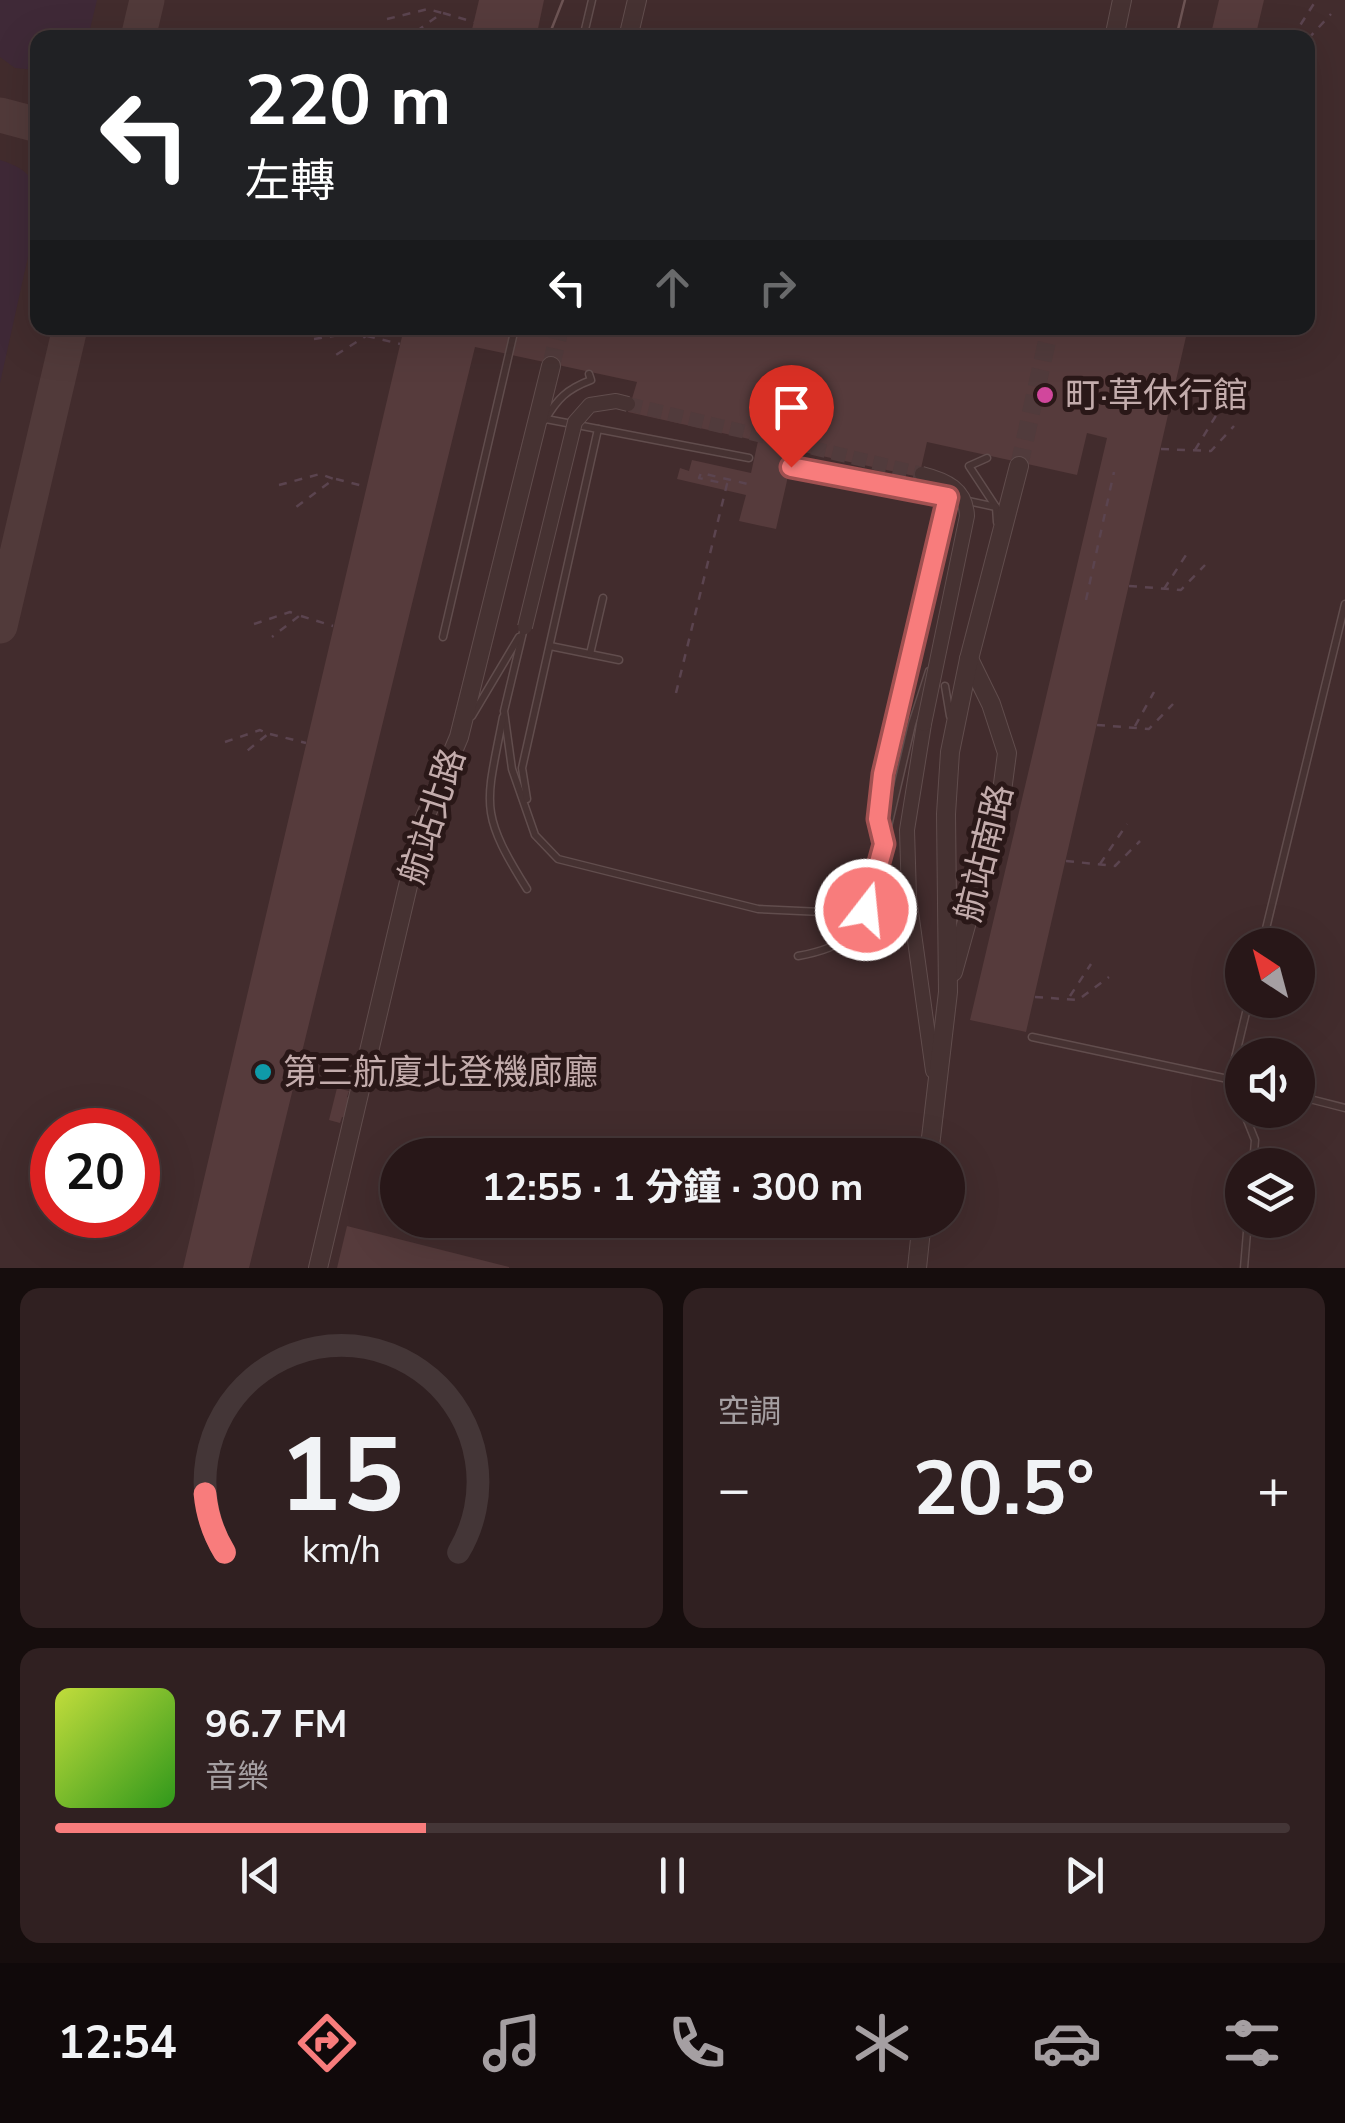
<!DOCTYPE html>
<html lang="zh-TW">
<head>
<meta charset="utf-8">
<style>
	body { margin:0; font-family:"Nunito Sans","Noto Sans TC",sans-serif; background:#302021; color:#f1f3f6; height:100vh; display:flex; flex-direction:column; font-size:38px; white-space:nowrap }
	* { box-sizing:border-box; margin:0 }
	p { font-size:32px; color:#a59fa2 }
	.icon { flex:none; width:55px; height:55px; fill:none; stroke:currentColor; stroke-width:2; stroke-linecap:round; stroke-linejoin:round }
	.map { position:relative; height:1268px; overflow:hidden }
	.details { display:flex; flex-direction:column; gap:20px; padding:20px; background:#160d0d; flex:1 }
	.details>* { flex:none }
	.banner { position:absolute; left:30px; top:30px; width:1285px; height:305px; border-radius:20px; box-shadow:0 10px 40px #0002,0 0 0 2px #443637; background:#202124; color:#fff; overflow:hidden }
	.needle { width:65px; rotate:324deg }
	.controls { position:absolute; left:1225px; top:928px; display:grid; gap:20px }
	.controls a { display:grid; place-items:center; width:90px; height:90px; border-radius:50%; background:#281718; box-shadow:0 10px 40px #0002,0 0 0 2px #443637; font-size:50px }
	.speed { position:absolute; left:30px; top:1108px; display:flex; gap:20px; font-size:50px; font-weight:700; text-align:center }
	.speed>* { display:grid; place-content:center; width:130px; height:130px; border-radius:50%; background:#281718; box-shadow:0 10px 40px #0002,0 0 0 2px #443637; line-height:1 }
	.speed .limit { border:15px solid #d22; background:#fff; color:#111 }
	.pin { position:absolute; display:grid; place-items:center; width:85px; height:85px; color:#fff; margin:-102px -42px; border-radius:50% 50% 50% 0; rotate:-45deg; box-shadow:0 0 10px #0007 }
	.pin .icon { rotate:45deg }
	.me { position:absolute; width:110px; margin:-55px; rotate:16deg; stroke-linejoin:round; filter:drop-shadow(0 0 8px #0008) }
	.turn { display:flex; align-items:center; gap:35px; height:210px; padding:0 50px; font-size:45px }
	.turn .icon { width:130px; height:130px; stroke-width:2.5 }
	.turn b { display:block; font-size:70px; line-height:85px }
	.lanes { display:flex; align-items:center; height:95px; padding:0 50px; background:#0003; justify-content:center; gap:50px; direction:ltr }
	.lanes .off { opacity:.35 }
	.big { font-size:75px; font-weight:700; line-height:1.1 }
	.details .widget { flex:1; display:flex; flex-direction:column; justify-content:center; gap:15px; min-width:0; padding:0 35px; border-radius:20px; background:#302021 }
	.details .dial { align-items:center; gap:0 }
	.dial svg { height:260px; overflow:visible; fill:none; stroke:#443637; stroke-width:7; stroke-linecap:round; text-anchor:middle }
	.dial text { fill:#f1f3f6; stroke:none }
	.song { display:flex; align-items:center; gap:30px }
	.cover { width:120px; height:120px; border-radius:15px; background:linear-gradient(135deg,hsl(70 70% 55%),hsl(110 70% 35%)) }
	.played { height:10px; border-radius:5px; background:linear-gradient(90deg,#f87c7c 30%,#443637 30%) }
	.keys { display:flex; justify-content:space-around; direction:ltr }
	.heat { display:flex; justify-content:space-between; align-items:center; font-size:55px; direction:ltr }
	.details .tiles { flex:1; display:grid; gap:20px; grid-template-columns:1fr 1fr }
	.widget:last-child { grid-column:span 2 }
	.trip { position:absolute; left:380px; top:1138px; width:585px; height:100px; border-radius:50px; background:#281718; box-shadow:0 10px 40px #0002,0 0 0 2px #443637; font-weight:700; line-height:100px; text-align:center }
	.dock { display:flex; height:160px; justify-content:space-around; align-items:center; background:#10090a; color:#a59fa2 }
	.dock .icon { width:70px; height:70px }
	.dock .selected { color:#f87c7c }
	.dock b { font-size:45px; color:#f1f3f6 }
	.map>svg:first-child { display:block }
	.airport { fill:#422c2d; fill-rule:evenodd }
	.green { fill:#3f2937 }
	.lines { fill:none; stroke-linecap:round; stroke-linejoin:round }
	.taxiway { stroke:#513a3a; stroke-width:35 }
	.building { fill:#563b3c }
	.minor-tunnel { stroke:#513b3c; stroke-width:14; stroke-dasharray:14 7; stroke-linecap:butt }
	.tertiary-tunnel { stroke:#513b3c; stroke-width:18; stroke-dasharray:18 9; stroke-linecap:butt }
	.service-casing { stroke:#614d4d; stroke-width:9 }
	.minor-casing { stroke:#614d4d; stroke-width:16 }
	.tertiary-casing { stroke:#614d4d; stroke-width:20 }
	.path { stroke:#5b444f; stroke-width:2.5; stroke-dasharray:8 8; stroke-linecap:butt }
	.service { stroke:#463232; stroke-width:6 }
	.minor { stroke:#463232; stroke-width:14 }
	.tertiary { stroke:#463232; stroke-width:18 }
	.tram { stroke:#6d5454; stroke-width:2.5 }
	.minor-bridge-casing { stroke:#614d4d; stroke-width:16; stroke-linecap:butt }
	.minor-bridge { stroke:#463232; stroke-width:14 }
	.route-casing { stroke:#a15151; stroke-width:25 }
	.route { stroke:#f87c7c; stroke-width:18 }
	.hotel-dot { fill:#d1479c; stroke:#2a1818; stroke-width:4 }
	.culture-dot { fill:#0f9aa8; stroke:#2a1818; stroke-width:4 }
	.labels { text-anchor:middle; stroke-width:10; stroke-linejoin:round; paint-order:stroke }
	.poi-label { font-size:35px; fill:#c3acac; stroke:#2a1818; text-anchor:start }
	.street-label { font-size:35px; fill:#c3acac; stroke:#2a1818 }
</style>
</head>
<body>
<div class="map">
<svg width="1345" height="1268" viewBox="0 0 1345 1268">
	<rect width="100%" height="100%" fill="#351f20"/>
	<path class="airport" d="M0 0H1345V1268H0ZM38 38H1308V328H38ZM1242 945H1298V1000H1242ZM1242 1055H1298V1110H1242ZM52 1130H138V1215H52ZM398 1155H948V1220H398ZM1242 1165H1298V1220H1242Z"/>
	<g class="green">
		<polygon points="0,0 97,0 88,37 38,38 35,70 15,68 0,57"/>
		<path d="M0 160C33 170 38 184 37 216L0 383Z"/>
	</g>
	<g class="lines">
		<g class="taxiway">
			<polyline points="138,38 147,0"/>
			<polyline points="0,115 38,125"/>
			<polyline points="0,626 70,328"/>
		</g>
	</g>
	<g class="building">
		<polygon points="479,0 544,0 536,38 470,38"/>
		<polygon points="1219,0 1264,0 1255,38 1210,38"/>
		<polygon points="404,328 1188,328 1026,1032 970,1020 1107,438 1087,433 1077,475 927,442 919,477 794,450 776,529 739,521 746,495 677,479 680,468 689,471 692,460 751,473 758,441 628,412 637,382 475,347 249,1268 183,1268"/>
		<polygon points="337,1088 349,1091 347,1097 354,1099 349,1119 342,1117 340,1123 329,1120"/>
		<polygon points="347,1226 509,1267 509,1268 337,1268"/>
	</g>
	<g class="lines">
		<polyline class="minor-tunnel" points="628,404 922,474"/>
		<g class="tertiary-tunnel">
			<polyline points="551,366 560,328"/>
			<polyline points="1019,466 1050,328"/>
		</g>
		<defs>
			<g id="service">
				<polyline points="583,38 592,0"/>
				<polyline points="546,419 749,458"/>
				<path d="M545 420C557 399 567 389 591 380L589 374"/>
				<polyline points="987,458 969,466 996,507 997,522"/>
				<polyline points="791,467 950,498"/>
				<polyline points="968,501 996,507"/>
				<polyline points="524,628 504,711 512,769 535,835 558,859 758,909 822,912 840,908 860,898 875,882 912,724 929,671"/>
				<polyline points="443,637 515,328"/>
				<polyline points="550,646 619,660"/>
				<polyline points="590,654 603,598"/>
				<polyline points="945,686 950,716"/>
				<polyline points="472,716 519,637"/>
				<path d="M503 717C486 805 478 811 527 889"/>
				<polyline points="527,799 522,768 598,429"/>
				<polyline points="884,843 878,819 883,774 948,497"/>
				<polyline points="1262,945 1345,604"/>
				<path d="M798 956C847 947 859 933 874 885"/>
				<polyline points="1032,1037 1242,1082"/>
				<polyline points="1298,1096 1345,1108"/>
				<polyline points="1242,1109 1230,1079 1249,1000"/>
				<polyline points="1243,1110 1255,1140 1253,1165"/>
				<polyline points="1244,1268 1248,1220"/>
			</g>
			<polyline id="minor" points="924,724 907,830 909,897 933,1071"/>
			<g id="tertiary">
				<polyline points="628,38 637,0"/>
				<polyline points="1114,38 1122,0"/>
				<polyline points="953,972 1001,799 1007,753 991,704 969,659"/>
				<polyline points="929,1155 948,992 946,814 950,752 969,659 1019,466"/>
				<polyline points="318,1268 423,822 459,737 551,366"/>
				<polyline points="917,1268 922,1220"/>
			</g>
		</defs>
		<use href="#service" class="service-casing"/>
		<use href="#minor" class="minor-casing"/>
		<use href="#tertiary" class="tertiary-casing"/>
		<g class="path">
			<polyline points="443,13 474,22"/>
			<polyline points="387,19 428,9 442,13 414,33"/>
			<polyline points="1256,35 1285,38"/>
			<polyline points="1292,38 1315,2"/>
			<polyline points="1308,39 1331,14"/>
			<polyline points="367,336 400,344"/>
			<polyline points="314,339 351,333 366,336 331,358"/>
			<polyline points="1095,394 1110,399"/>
			<polyline points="1161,449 1211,451 1234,426"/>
			<polyline points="1195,450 1217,414"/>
			<polyline points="336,479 367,487"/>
			<polyline points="279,485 320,474 334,479 296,507"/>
			<polyline points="1129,586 1181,590 1205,565"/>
			<polyline points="1164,589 1188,552"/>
			<polyline points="1086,600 1114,472"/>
			<polyline points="301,616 333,626"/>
			<polyline points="254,624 290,612 299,616 272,637"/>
			<polyline points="676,693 727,484 699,478 701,473 748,484"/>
			<polyline points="1097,725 1149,729 1173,704"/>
			<polyline points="1135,726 1154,692"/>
			<polyline points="270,734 306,743"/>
			<polyline points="225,742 260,730 268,734 242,755"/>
			<polyline points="1066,861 1115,866 1140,841"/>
			<polyline points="1100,864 1127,824"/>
			<polyline points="1070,996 1091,964"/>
			<polyline points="1035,997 1078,1000 1109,977"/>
		</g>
		<use href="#service" class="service"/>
		<use href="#minor" class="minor"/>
		<use href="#tertiary" class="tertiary"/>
		<g class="tram">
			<polyline points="548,38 563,0"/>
			<polyline points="1176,38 1185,0"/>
		</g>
		<defs>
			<g id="minor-bridge">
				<path d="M922 474C946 480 966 489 967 516L924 724"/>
				<polyline points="525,627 575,422 590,405 616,401 628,404"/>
			</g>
		</defs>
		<use href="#minor-bridge" class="minor-bridge-casing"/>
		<use href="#minor-bridge" class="minor-bridge"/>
	</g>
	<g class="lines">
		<defs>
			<polyline id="route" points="791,467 948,497 883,774 878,819 884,844 866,910"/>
		</defs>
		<use href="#route" class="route-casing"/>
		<use href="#route" class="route"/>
	</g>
	<circle class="hotel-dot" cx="1045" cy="395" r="10"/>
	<circle class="culture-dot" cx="263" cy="1072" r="10"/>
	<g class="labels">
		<g class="poi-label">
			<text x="1065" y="407">町·草休行館</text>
			<text x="283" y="1084">第三航廈北登機廊廳</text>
		</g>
		<g class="street-label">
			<text transform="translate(432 816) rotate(-72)" y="12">航站北路</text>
			<text transform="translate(984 853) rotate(-76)" y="12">航站南路</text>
		</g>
	</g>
</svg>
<div class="controls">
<a><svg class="needle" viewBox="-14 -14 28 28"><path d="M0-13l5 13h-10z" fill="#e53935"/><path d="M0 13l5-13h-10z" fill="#a59fa2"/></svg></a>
<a><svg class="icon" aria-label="sound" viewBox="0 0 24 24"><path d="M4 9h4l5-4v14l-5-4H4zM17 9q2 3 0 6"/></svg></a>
<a><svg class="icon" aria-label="layers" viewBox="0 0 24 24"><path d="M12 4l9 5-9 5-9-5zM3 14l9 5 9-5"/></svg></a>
</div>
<div class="speed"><div class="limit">20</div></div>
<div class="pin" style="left:791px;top:467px;background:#d93025"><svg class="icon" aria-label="arrive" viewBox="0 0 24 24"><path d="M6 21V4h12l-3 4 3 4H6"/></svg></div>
<svg class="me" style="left:866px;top:910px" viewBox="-20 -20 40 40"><circle r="17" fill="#f87c7c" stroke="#fff" stroke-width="3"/><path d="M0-11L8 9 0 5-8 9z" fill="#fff"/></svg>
<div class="trip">12:55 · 1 分鐘 · 300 m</div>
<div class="banner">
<div class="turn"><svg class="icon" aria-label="left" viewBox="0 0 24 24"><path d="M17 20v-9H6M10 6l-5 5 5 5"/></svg><div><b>220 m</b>左轉</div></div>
<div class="lanes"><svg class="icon" aria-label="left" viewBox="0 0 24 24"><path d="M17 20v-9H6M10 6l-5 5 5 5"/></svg><svg class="icon off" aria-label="ahead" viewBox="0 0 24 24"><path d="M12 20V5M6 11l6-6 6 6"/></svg><svg class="icon off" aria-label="right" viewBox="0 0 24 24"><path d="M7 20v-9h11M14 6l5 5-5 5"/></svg></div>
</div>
</div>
<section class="details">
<div class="tiles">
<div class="widget dial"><svg viewBox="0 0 100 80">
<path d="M14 69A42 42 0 1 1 86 69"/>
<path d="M14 69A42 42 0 0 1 8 51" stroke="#f87c7c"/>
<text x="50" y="56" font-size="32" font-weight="700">15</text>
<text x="50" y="72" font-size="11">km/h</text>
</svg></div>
<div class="widget"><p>空調</p>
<div class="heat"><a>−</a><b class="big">20.5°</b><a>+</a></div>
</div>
<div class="widget">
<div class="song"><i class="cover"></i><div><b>96.7 FM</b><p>音樂</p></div></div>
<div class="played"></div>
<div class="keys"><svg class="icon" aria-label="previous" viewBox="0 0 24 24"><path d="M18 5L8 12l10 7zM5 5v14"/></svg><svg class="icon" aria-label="pause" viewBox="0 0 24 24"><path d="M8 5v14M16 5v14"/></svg><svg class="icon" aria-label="next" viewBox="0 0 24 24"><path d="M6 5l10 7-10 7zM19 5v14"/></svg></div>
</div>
</div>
</section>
<nav class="dock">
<b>12:54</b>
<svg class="icon selected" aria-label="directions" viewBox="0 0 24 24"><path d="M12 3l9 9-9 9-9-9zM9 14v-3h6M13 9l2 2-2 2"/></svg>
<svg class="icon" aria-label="music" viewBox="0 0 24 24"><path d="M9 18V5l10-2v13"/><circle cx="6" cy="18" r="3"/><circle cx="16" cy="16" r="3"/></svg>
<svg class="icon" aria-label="phone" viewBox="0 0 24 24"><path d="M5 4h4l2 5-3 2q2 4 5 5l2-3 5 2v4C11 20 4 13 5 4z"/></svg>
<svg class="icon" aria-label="climate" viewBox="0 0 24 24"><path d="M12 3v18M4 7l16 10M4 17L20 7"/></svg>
<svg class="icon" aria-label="car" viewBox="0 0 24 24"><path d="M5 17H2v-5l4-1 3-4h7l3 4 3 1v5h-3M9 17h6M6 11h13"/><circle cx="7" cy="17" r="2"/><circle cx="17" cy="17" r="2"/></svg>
<svg class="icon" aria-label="filters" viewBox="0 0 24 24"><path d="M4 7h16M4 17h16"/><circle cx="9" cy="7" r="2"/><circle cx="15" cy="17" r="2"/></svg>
</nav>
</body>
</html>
